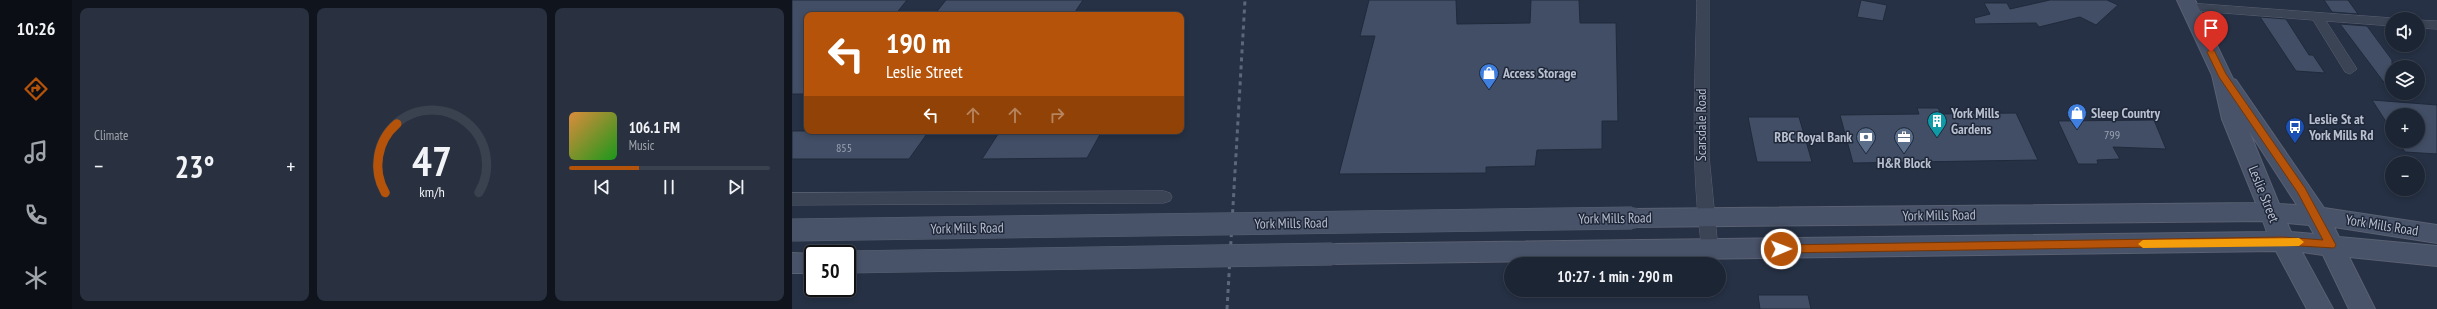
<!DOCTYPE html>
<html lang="en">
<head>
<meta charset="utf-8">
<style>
	body { margin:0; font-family:"PT Sans Narrow",sans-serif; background:#293140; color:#f1f3f6; height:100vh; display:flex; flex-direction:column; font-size:15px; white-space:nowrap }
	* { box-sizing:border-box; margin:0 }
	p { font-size:13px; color:#a0a5ac }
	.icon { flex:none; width:22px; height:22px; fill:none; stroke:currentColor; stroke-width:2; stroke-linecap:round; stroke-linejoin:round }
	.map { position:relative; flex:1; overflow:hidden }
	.panel { display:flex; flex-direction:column; gap:8px; padding:8px; background:#0f141d; width:720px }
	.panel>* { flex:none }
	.top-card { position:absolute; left:12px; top:12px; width:380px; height:122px; border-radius:8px; box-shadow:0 2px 6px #0003,0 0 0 1px #3a424f; background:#b45309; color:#fff; overflow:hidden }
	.tools { position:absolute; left:1593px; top:12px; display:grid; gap:8px }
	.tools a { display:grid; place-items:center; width:40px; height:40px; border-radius:50%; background:#1c2534; box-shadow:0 2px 6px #0003,0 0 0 1px #3a424f; font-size:20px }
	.speed { position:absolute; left:12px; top:245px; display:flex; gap:8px; font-size:20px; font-weight:700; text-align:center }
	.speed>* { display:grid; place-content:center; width:52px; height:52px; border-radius:50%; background:#1c2534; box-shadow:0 2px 6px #0003,0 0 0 1px #3a424f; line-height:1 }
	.speed .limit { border:2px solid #111; border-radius:6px; background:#fff; color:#111 }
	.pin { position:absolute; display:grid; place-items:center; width:34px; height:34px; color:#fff; margin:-41px -17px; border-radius:50% 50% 50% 0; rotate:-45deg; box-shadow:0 0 4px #0007 }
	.pin .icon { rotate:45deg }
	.me { position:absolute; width:44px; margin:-22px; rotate:89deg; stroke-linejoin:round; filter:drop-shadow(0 0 3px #0008) }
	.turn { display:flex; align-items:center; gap:14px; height:84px; padding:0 16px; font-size:18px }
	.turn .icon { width:52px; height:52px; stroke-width:2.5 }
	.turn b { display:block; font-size:28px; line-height:34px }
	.lanes { display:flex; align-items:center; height:38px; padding:0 16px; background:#0003; justify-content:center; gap:20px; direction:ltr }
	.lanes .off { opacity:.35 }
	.big { font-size:30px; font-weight:800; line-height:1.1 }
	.panel .card { flex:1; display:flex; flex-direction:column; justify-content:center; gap:6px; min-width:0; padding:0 14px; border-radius:8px; background:#293140 }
	.panel .dial { align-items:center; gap:0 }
	.dial svg { height:104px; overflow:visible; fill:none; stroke:#3a424f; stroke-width:7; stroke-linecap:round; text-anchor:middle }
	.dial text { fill:#f1f3f6; stroke:none }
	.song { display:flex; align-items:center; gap:12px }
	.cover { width:48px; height:48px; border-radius:6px; background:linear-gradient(135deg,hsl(30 70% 55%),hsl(120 70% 35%)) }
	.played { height:4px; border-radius:2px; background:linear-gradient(90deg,#b45309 35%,#3a424f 35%) }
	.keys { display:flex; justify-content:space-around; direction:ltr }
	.heat { display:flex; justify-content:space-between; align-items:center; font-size:22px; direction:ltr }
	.panel .tiles { flex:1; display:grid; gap:8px; grid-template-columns:repeat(3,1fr) }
	.trip { position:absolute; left:712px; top:257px; width:222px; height:40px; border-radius:20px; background:#1c2534; box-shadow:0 2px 6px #0003,0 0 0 1px #3a424f; font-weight:800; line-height:40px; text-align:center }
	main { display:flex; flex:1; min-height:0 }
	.tabs { display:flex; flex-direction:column; width:72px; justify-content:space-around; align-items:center; background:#0b0f15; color:#a0a5ac }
	.tabs .icon { width:28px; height:28px }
	.tabs .current { color:#b45309 }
	.tabs b { font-size:18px; color:#f1f3f6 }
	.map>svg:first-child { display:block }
	.building { fill:#424e65; stroke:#212a3c }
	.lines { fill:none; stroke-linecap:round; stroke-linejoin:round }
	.street-casing { stroke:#596172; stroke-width:1 }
	.secondary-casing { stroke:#596172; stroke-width:2 }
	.street { fill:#3b4454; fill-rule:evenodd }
	.secondary { fill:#485268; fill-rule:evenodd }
	.rail { stroke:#5d677c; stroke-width:3; stroke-dasharray:4 4; stroke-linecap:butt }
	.secondary-bridge-casing { stroke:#596172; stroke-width:23; stroke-linecap:butt }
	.secondary-bridge { stroke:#485268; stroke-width:22 }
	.route { fill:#b45309; stroke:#753606 }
	.slow { fill:#f59e0b }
	.labels { text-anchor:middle; stroke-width:3; stroke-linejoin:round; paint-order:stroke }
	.number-label { font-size:12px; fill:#9aa3b4 }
	.poi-label { font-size:14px; font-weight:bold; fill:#b8bfce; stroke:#1f283a; text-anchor:start }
	.street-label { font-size:14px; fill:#b8bfce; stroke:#1f283a }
</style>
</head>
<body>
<main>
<nav class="tabs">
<b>10:26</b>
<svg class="icon current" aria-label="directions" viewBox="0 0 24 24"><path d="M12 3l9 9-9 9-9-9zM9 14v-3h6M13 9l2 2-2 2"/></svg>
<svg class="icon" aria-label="music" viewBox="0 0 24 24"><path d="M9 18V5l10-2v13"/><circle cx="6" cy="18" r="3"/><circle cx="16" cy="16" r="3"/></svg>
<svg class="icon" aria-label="phone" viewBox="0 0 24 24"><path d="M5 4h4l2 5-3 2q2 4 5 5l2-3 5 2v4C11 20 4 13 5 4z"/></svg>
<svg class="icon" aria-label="climate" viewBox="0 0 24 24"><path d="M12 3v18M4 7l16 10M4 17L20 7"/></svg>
</nav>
<section class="panel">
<div class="tiles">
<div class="card"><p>Climate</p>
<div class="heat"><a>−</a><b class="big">23°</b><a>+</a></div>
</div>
<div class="card dial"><svg viewBox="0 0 100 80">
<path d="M14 69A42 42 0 1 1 86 69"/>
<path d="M14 69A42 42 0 0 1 23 16" stroke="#b45309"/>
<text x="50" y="56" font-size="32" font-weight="700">47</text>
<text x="50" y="72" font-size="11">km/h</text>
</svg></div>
<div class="card">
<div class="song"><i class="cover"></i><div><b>106.1 FM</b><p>Music</p></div></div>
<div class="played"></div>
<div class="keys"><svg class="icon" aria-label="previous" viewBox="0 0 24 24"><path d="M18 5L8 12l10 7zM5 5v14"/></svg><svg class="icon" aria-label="pause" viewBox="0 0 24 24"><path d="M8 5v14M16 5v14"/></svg><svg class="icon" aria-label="next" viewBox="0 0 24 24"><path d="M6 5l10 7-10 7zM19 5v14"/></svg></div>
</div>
</div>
</section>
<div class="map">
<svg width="1645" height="309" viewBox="0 0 1645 309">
	<rect width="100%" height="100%" fill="#263145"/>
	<g class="building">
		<polygon points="0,0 115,0 103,15 15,15 15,94 0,94"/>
		<polygon points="154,0 291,0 281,15 142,15"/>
		<polygon points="577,0 664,0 665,24 738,23 739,0 787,0 788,23 824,23 826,121 810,121 810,149 745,150 743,166 694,167 694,173 547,174 583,36 568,36"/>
		<polygon points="1069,0 1095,5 1091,21 1065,17"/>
		<polygon points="1258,0 1315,0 1326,5 1304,25 1288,17 1247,27 1244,23 1183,24 1182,18 1198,14 1192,3 1215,3 1218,9"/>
		<polygon points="1532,0 1556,0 1566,14 1540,12"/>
		<polygon points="1468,17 1494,19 1517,55 1521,55 1533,73 1504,71"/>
		<polygon points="1548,24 1575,26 1600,60 1600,93"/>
		<polygon points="1580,100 1645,105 1645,154 1613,152 1606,141 1626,141 1626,115 1600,115 1600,131"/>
		<polygon points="1125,108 1146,108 1149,114 1224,113 1246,160 1061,163 1048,115 1127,114"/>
		<polygon points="956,117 1007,117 1020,162 965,162"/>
		<polygon points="1362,120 1374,149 1321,147 1328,159 1305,160 1306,164 1286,164 1266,121"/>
		<polygon points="0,131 137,131 117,159 0,159"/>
		<polygon points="208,131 310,131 295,158 190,159"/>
		<polygon points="966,295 1016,295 1019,309 968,309"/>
	</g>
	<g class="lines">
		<defs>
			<g id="street">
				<path d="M905 0H917V156L926 249 924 254 918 256 912 254 910 249C898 166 903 83 905 0Z"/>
				<polygon points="1397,3 1600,18 1604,19 1600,19 1600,26 1534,21 1565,69 1558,74 1553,72 1521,20 1393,10 1391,7 1393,4"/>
				<polygon points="1626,20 1645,21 1645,29 1626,28"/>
				<polygon points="372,191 378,193 380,197 378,201 372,203 0,205 0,193"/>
			</g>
			<g id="secondary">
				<path d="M1385 0H1403L1441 79 1444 80 1532 208 1645 225V243L1542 227 1547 237 1645 246V266L1557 257 1583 309H1557L1531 255 1510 252 1541 309H1515L1484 251 540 264 531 261 528 254 531 247 540 244 1475 232 1471 221 840 227 832 224 828 218 832 212 840 209 1464 203 1430 119 1420 75ZM1457 131 1505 205 1487 204ZM1495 223 1517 225 1522 234 1499 232Z"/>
				<polygon points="0,253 24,254 21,254 21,273 0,273"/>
			</g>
		</defs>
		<use href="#street" class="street-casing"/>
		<use href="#secondary" class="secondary-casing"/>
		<use href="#street" class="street"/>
		<use href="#secondary" class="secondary"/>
		<polyline class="rail" points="435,309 453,0"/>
		<defs>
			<g id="secondary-bridge">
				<polyline points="0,230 840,218"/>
				<polyline points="55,262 540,254"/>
			</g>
		</defs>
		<use href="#secondary-bridge" class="secondary-bridge-casing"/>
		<use href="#secondary-bridge" class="secondary-bridge"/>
	</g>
	<polygon class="route" points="1419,49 1422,50 1434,74 1513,188 1544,245 1542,248 1491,245 989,253 984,249 989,245 1491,237 1531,240 1506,193 1427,77 1415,52"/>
	<polygon class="slow" points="1507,238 1512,242 1507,246 1351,248 1346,244 1351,240"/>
	<defs>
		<symbol id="shop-pin" viewBox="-11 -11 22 30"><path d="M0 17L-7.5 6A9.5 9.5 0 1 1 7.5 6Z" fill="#3f7fe0" stroke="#1f283a"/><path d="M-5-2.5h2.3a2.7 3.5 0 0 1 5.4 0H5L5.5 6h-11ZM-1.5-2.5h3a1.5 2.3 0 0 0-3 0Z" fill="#fff"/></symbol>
		<symbol id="building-pin" viewBox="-11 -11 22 30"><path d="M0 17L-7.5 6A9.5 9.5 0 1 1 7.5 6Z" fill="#0f9aa8" stroke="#1f283a"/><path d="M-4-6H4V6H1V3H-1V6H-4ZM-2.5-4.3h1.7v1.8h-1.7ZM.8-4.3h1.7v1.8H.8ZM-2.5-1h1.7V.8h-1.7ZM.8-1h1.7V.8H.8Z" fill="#fff"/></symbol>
		<symbol id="bus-pin" viewBox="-11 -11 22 30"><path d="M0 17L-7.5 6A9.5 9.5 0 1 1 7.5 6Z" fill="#1a4fb4" stroke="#1f283a"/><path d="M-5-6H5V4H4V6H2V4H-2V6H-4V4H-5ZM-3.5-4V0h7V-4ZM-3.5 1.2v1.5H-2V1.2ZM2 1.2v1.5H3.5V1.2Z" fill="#fff"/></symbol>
		<symbol id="bank-pin" viewBox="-11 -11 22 30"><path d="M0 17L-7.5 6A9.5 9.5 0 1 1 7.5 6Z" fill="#5c6f8a" stroke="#1f283a"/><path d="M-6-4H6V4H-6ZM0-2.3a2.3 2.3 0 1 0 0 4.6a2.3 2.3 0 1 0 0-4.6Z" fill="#fff"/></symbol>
		<symbol id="office-pin" viewBox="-11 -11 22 30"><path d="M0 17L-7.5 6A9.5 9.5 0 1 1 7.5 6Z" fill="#5c6f8a" stroke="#1f283a"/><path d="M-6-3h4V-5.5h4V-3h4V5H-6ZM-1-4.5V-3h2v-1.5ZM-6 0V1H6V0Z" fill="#fff"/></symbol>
	</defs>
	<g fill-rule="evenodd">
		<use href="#shop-pin" x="686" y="62" width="22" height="30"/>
		<use href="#shop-pin" x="1274" y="102" width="22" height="30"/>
		<use href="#building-pin" x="1134" y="110" width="22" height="30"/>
		<use href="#bus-pin" x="1492" y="116" width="22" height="30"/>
		<use href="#bank-pin" x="1063" y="126" width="22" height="30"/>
		<use href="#office-pin" x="1101" y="126" width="22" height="30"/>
	</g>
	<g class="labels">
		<g class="number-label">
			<text x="1320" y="139">799</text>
			<text x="52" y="152">855</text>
		</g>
		<g class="poi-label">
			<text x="711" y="78">Access Storage</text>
			<text x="1159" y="118">York Mills<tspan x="1159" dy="16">Gardens</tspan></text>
			<text x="1299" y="118">Sleep Country</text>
			<text x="1517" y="124">Leslie St at<tspan x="1517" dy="16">York Mills Rd</tspan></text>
			<text x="1060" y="142" text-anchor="end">RBC Royal Bank</text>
			<text x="1112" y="168" text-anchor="middle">H&amp;R Block</text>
		</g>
		<g class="street-label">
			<text transform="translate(909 125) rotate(-90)" y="5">Scarsdale Road</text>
			<text transform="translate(1472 194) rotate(68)" y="5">Leslie Street</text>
			<text transform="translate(1147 215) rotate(-1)" y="5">York Mills Road</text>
			<text transform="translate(823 218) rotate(-1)" y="5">York Mills Road</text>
			<text transform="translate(499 223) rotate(-1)" y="5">York Mills Road</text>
			<text transform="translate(1590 225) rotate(9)" y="5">York Mills Road</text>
			<text transform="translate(175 228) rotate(-1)" y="5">York Mills Road</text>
		</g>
	</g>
</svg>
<div class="tools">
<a><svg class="icon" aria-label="sound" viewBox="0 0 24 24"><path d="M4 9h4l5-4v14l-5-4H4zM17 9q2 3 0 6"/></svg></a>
<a><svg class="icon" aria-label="layers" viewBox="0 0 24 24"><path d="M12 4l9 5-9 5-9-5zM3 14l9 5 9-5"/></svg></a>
<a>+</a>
<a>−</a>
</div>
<div class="speed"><div class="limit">50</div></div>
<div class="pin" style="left:1419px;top:52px;background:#d93025"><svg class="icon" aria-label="arrive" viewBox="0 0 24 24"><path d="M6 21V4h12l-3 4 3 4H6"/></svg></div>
<svg class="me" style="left:989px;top:249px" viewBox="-20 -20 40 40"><circle r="17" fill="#b45309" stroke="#fff" stroke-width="3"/><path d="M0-11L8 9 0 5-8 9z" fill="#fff"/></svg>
<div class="trip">10:27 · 1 min · 290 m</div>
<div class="top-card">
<div class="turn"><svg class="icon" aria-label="left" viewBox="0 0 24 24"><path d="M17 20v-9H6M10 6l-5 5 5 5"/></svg><div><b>190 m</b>Leslie Street</div></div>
<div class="lanes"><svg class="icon" aria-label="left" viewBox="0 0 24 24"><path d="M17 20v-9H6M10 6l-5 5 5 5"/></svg><svg class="icon off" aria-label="ahead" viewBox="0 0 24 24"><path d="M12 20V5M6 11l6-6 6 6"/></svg><svg class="icon off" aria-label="ahead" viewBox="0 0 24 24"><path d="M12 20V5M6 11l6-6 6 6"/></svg><svg class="icon off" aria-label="right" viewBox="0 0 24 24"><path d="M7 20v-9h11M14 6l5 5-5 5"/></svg></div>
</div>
</div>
</main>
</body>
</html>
